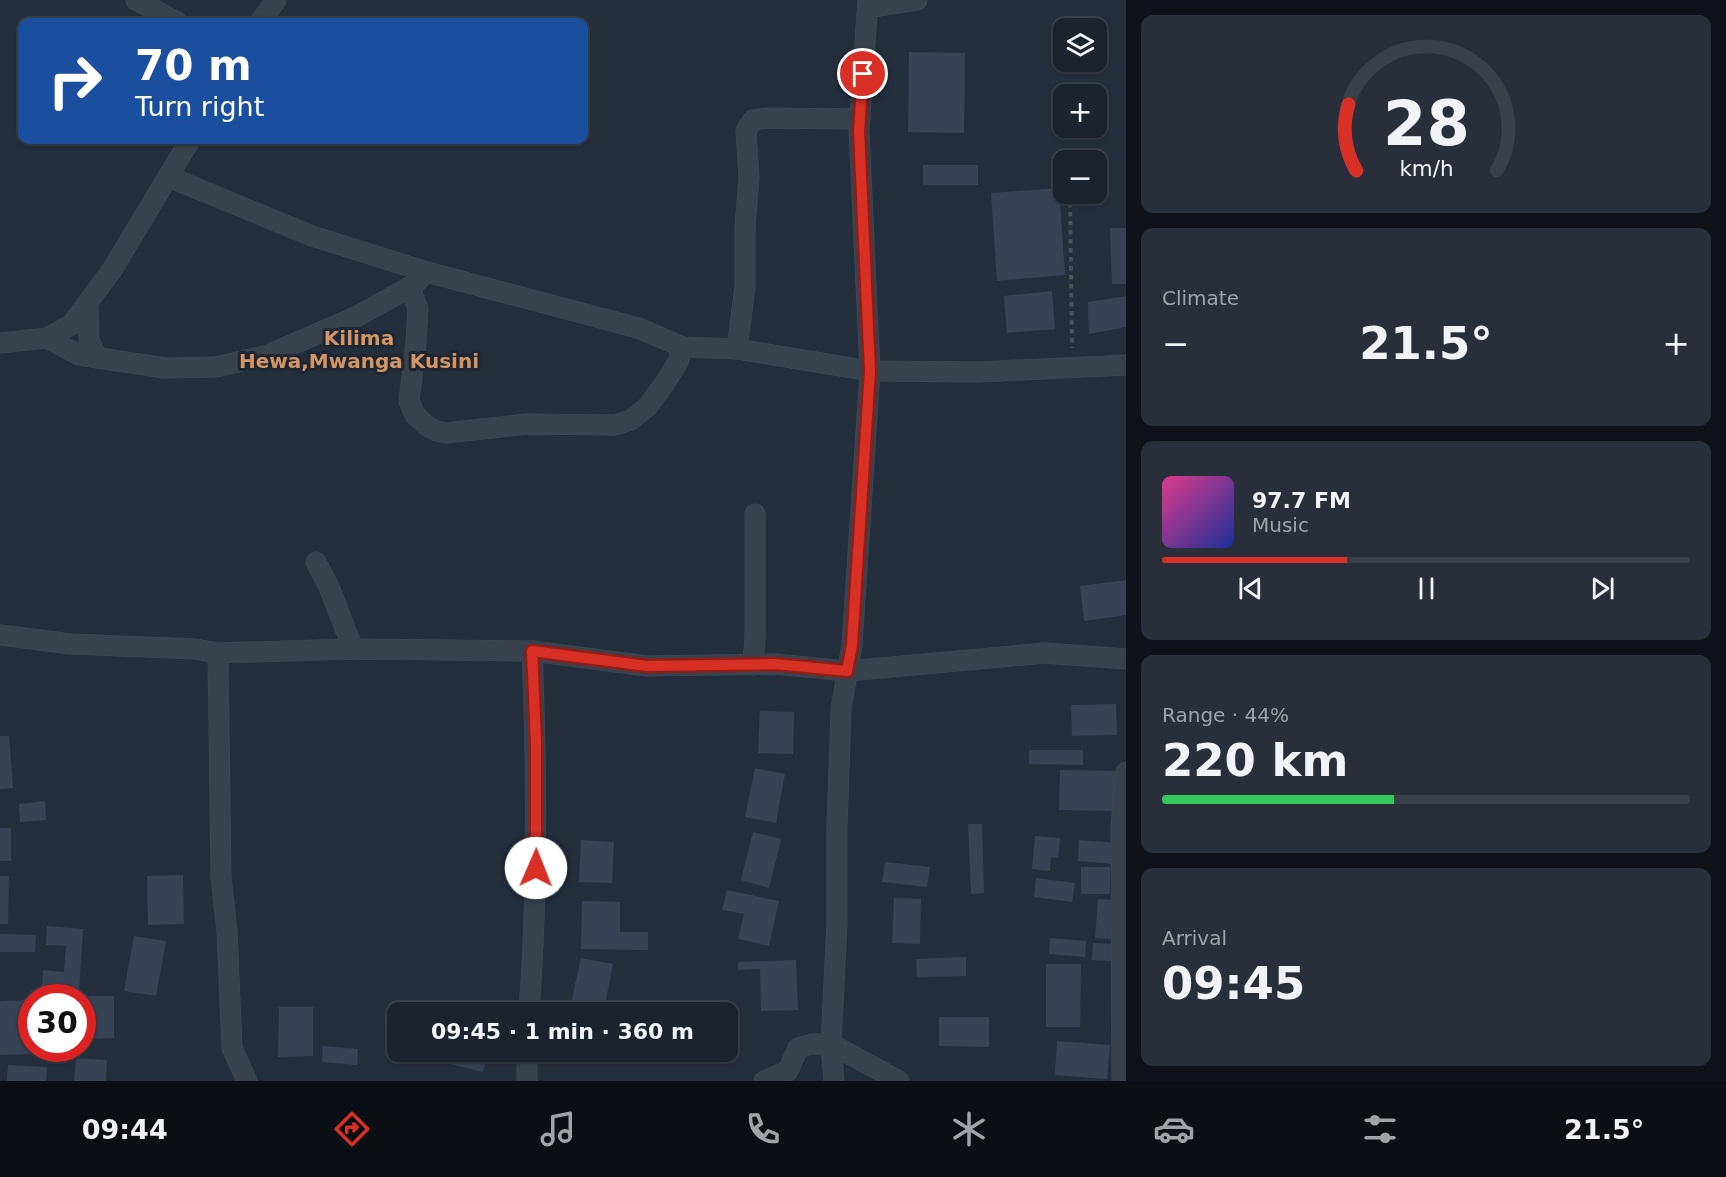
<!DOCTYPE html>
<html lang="en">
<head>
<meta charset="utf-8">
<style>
	body { margin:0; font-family:"DejaVu Sans",sans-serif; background:#282f3a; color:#f1f3f6; height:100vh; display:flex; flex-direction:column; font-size:22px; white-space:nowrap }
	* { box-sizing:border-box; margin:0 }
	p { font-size:20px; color:#a0a4aa }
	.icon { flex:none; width:33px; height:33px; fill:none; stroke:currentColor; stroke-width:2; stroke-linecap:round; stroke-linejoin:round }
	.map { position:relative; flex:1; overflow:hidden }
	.panel { display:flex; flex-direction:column; gap:15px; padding:15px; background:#0f1319; width:600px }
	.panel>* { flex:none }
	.top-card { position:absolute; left:18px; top:18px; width:570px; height:126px; border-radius:12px; box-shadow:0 2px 4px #0004,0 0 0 2px #39404a; background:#1a4fa0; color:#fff; overflow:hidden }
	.fabs { position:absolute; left:1053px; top:18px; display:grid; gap:12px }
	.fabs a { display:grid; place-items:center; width:54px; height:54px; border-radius:12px; background:#1b232e; box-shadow:0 2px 4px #0004,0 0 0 2px #39404a; font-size:30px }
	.speed { position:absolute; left:18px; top:984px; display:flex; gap:12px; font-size:30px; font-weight:700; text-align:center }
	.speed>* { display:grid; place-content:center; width:78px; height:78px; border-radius:50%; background:#1b232e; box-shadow:0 2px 4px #0004,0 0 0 2px #39404a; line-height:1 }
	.speed .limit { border:9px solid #d22; background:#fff; color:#111 }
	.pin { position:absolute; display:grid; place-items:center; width:51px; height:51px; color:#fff; margin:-26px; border:3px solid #fff; border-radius:50%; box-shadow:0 2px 6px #0007 }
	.me { position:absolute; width:66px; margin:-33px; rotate:1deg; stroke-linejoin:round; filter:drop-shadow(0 0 4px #0008) }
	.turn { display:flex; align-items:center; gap:21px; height:126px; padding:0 18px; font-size:27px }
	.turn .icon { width:78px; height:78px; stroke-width:2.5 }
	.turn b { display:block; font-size:42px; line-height:51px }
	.big { font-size:45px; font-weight:600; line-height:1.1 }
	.panel .card { flex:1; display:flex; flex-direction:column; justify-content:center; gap:9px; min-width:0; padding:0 21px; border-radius:12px; background:#282f3a }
	.panel .dial { align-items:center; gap:0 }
	.dial svg { height:156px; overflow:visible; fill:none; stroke:#39404a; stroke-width:7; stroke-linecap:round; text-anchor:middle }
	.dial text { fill:#f1f3f6; stroke:none }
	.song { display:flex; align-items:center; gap:18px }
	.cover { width:72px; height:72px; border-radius:9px; background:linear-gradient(135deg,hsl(330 70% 55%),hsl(230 70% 35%)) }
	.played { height:6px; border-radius:3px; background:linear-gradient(90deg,#d93025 35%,#39404a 35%) }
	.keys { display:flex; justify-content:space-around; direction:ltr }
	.heat { display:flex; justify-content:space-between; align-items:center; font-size:33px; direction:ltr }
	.charge { height:9px; border-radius:4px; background:linear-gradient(90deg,#34c759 44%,#39404a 0) }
	.trip { position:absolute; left:387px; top:1002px; width:351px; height:60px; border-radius:12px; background:#1b232e; box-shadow:0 2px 4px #0004,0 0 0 2px #39404a; font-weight:600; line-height:60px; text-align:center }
	.tabs { display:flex; height:96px; justify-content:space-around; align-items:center; background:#0b0e12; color:#a0a4aa }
	.tabs .icon { width:42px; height:42px }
	.tabs .on { color:#d93025 }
	.tabs b { font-size:27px; color:#f1f3f6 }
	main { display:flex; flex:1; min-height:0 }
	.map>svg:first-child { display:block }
	.building { fill:#364354 }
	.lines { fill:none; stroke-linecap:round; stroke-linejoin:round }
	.minor-casing { stroke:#414a57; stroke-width:21 }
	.path { stroke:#3f5557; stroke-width:4; stroke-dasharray:4.5 4.5; stroke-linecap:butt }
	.minor { stroke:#38414e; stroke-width:20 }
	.route-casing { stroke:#8d1f18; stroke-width:15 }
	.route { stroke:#d93025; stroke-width:10 }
	.labels { text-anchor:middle; stroke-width:6; stroke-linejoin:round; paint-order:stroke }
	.neighbourhood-label { font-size:20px; font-weight:bold; fill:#d59563; stroke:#1d2633 }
</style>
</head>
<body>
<main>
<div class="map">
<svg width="1126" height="1081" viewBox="0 0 1126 1081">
	<rect width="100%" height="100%" fill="#242f3e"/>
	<g class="building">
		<polygon points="909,52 965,53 964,133 908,132"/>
		<rect x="923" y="165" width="55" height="20"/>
		<polygon points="1059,188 1065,275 997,281 991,193"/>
		<polygon points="1110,228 1126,228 1126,284 1112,284"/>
		<polygon points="1052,291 1055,329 1007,333 1004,296"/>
		<polygon points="1126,296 1126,327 1089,334 1088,302"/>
		<polygon points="1126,580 1126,615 1084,621 1080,586"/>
		<polygon points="1116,704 1117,735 1072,736 1071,705"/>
		<polygon points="760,711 794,712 793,754 758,753"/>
		<polygon points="0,736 9,736 13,788 0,789"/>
		<polygon points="1029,750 1083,750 1083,765 1029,764"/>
		<polygon points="755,768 785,774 776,823 745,817"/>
		<polygon points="1060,770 1119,771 1118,811 1059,810"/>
		<polygon points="45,801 46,820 20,822 19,804"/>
		<polygon points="968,824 982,824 984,893 971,894"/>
		<rect x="0" y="828" width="11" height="33"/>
		<polygon points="753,832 781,839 769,888 741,880"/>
		<polygon points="1035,836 1060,838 1058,858 1051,857 1050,871 1032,869"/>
		<polygon points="581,840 614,842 612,883 579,882"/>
		<polygon points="1079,840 1117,843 1115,864 1078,861"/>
		<polygon points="885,862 930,867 927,887 882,882"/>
		<rect x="1081" y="867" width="29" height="27"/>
		<polygon points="183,875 184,924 148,925 147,876"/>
		<polygon points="0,876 9,876 8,924 0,924"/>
		<polygon points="1036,878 1075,883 1072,902 1034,897"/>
		<polygon points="727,890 779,901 769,946 738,939 744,914 722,910"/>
		<polygon points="894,898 921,899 920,944 892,943"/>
		<polygon points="1098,899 1115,900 1112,939 1095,938"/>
		<polygon points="582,901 620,902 620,932 648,932 648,950 581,949"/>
		<polygon points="47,926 83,929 79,991 42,989 43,970 64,972 66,946 46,945"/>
		<polygon points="0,934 36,935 35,952 0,952"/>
		<polygon points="134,936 166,941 156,996 124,991"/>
		<polygon points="1050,938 1086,941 1085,957 1049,954"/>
		<polygon points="1093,943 1114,944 1113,961 1092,960"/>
		<polygon points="966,957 966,976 917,977 916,959"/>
		<polygon points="581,958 613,964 604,1009 571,1003"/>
		<polygon points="796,960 798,1010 761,1011 760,969 738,970 738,962"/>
		<polygon points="1046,964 1081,964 1080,1027 1046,1027"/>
		<polygon points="85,996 114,996 114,1038 86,1039"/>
		<polygon points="29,1000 30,1054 0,1055 0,1001"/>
		<polygon points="279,1007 313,1007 313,1056 278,1057"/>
		<polygon points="939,1017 989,1017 989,1047 939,1046"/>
		<polygon points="1057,1041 1110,1045 1107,1079 1055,1075"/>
		<polygon points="323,1046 358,1049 357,1065 322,1062"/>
		<polygon points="453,1052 488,1052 483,1072 450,1064"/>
		<polygon points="565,1052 603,1052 602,1064 565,1063"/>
		<polygon points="76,1058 107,1060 106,1081 74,1081"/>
		<polygon points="8,1065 47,1067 46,1081 7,1081"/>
	</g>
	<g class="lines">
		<defs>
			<g id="minor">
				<polyline points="136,0 177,22"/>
				<polyline points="868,8 917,0"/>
				<polyline points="260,22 276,0"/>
				<polyline points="169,177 312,236 427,272 638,328 683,347 737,349 870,371 978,372 1126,365"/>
				<polyline points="410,287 418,309 416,343 409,401 415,415 426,425 436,431 446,433 527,424 615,425 631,420 648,406 665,383 678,362 683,347"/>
				<polyline points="88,304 89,340 97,358"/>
				<polyline points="47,338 79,355 165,368 216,367 268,355 356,317 410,287 419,280"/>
				<polyline points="0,343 47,338 71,325 112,270 190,140"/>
				<polyline points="737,349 745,287 745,227 749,178 746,131 753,120 768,118 860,119"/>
				<polyline points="316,562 329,587 353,649"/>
				<polyline points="0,635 71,644 195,649 218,653 353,649 532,651 647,666 775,664 847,671 1045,653 1126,659"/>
				<polyline points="218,653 221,877 227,931 232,1048 247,1081"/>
				<polyline points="753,665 755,637 755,514"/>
				<path d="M529 1012C538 892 537 772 532 651"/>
				<polyline points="527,1081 527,1052"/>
				<polyline points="764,1081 788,1071 798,1048 812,1044 831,1044 899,1081"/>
				<polyline points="834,1081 831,1044 837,923 837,827 841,709 852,645 870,371 859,131 868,0"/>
				<polyline points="1122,1081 1121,828 1126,772"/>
			</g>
		</defs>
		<use href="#minor" class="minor-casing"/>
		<polyline class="path" points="1070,194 1072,348"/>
		<use href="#minor" class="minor"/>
	</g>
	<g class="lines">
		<defs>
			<polyline id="route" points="536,868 536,742 532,651 647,666 775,664 847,671 852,645 870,371 859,131 863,74"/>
		</defs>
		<use href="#route" class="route-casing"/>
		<use href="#route" class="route"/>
	</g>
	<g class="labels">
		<g class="neighbourhood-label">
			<text x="359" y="345">Kilima<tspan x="359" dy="23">Hewa,Mwanga Kusini</tspan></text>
		</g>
	</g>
</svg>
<div class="fabs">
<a><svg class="icon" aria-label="layers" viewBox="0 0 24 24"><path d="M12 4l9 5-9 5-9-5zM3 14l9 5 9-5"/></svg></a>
<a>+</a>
<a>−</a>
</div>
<div class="speed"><div class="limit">30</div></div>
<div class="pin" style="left:863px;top:74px;background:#d93025"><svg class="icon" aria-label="arrive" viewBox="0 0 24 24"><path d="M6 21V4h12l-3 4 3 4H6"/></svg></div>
<svg class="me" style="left:536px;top:868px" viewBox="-20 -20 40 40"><circle r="19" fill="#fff"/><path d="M0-13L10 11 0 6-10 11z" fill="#d93025"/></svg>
<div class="trip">09:45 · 1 min · 360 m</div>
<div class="top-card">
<div class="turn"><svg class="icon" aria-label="right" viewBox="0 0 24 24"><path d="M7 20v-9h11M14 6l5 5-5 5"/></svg><div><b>70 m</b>Turn right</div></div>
</div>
</div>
<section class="panel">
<div class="card dial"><svg viewBox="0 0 100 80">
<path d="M14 69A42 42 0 1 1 86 69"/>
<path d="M14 69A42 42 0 0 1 10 35" stroke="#d93025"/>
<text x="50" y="56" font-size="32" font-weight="700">28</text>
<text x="50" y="72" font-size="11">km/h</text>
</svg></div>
<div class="card"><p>Climate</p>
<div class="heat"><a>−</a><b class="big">21.5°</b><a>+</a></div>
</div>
<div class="card">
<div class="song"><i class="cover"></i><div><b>97.7 FM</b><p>Music</p></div></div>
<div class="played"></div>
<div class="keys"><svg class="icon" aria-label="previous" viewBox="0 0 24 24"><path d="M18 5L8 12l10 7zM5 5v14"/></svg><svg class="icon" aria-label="pause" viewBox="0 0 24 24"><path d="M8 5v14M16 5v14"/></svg><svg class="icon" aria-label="next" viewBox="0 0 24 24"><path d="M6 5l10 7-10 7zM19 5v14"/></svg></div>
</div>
<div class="card"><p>Range · 44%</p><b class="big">220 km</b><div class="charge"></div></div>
<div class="card"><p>Arrival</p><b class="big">09:45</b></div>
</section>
</main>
<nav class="tabs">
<b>09:44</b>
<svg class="icon on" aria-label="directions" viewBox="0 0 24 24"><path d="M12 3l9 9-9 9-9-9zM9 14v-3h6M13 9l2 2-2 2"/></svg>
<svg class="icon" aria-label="music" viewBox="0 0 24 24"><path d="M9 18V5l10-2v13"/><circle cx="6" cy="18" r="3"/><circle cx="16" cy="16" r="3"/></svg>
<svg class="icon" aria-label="phone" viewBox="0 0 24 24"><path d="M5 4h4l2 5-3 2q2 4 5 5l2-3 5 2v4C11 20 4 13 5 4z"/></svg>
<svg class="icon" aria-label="climate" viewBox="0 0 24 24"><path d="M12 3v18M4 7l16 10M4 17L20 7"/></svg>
<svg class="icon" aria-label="car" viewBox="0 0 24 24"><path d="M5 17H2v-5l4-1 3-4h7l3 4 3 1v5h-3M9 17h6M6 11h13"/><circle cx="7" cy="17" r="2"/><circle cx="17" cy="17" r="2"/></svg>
<svg class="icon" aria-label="filters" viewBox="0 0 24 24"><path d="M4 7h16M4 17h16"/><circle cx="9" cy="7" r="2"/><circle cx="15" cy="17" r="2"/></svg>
<b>21.5°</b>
</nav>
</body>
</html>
